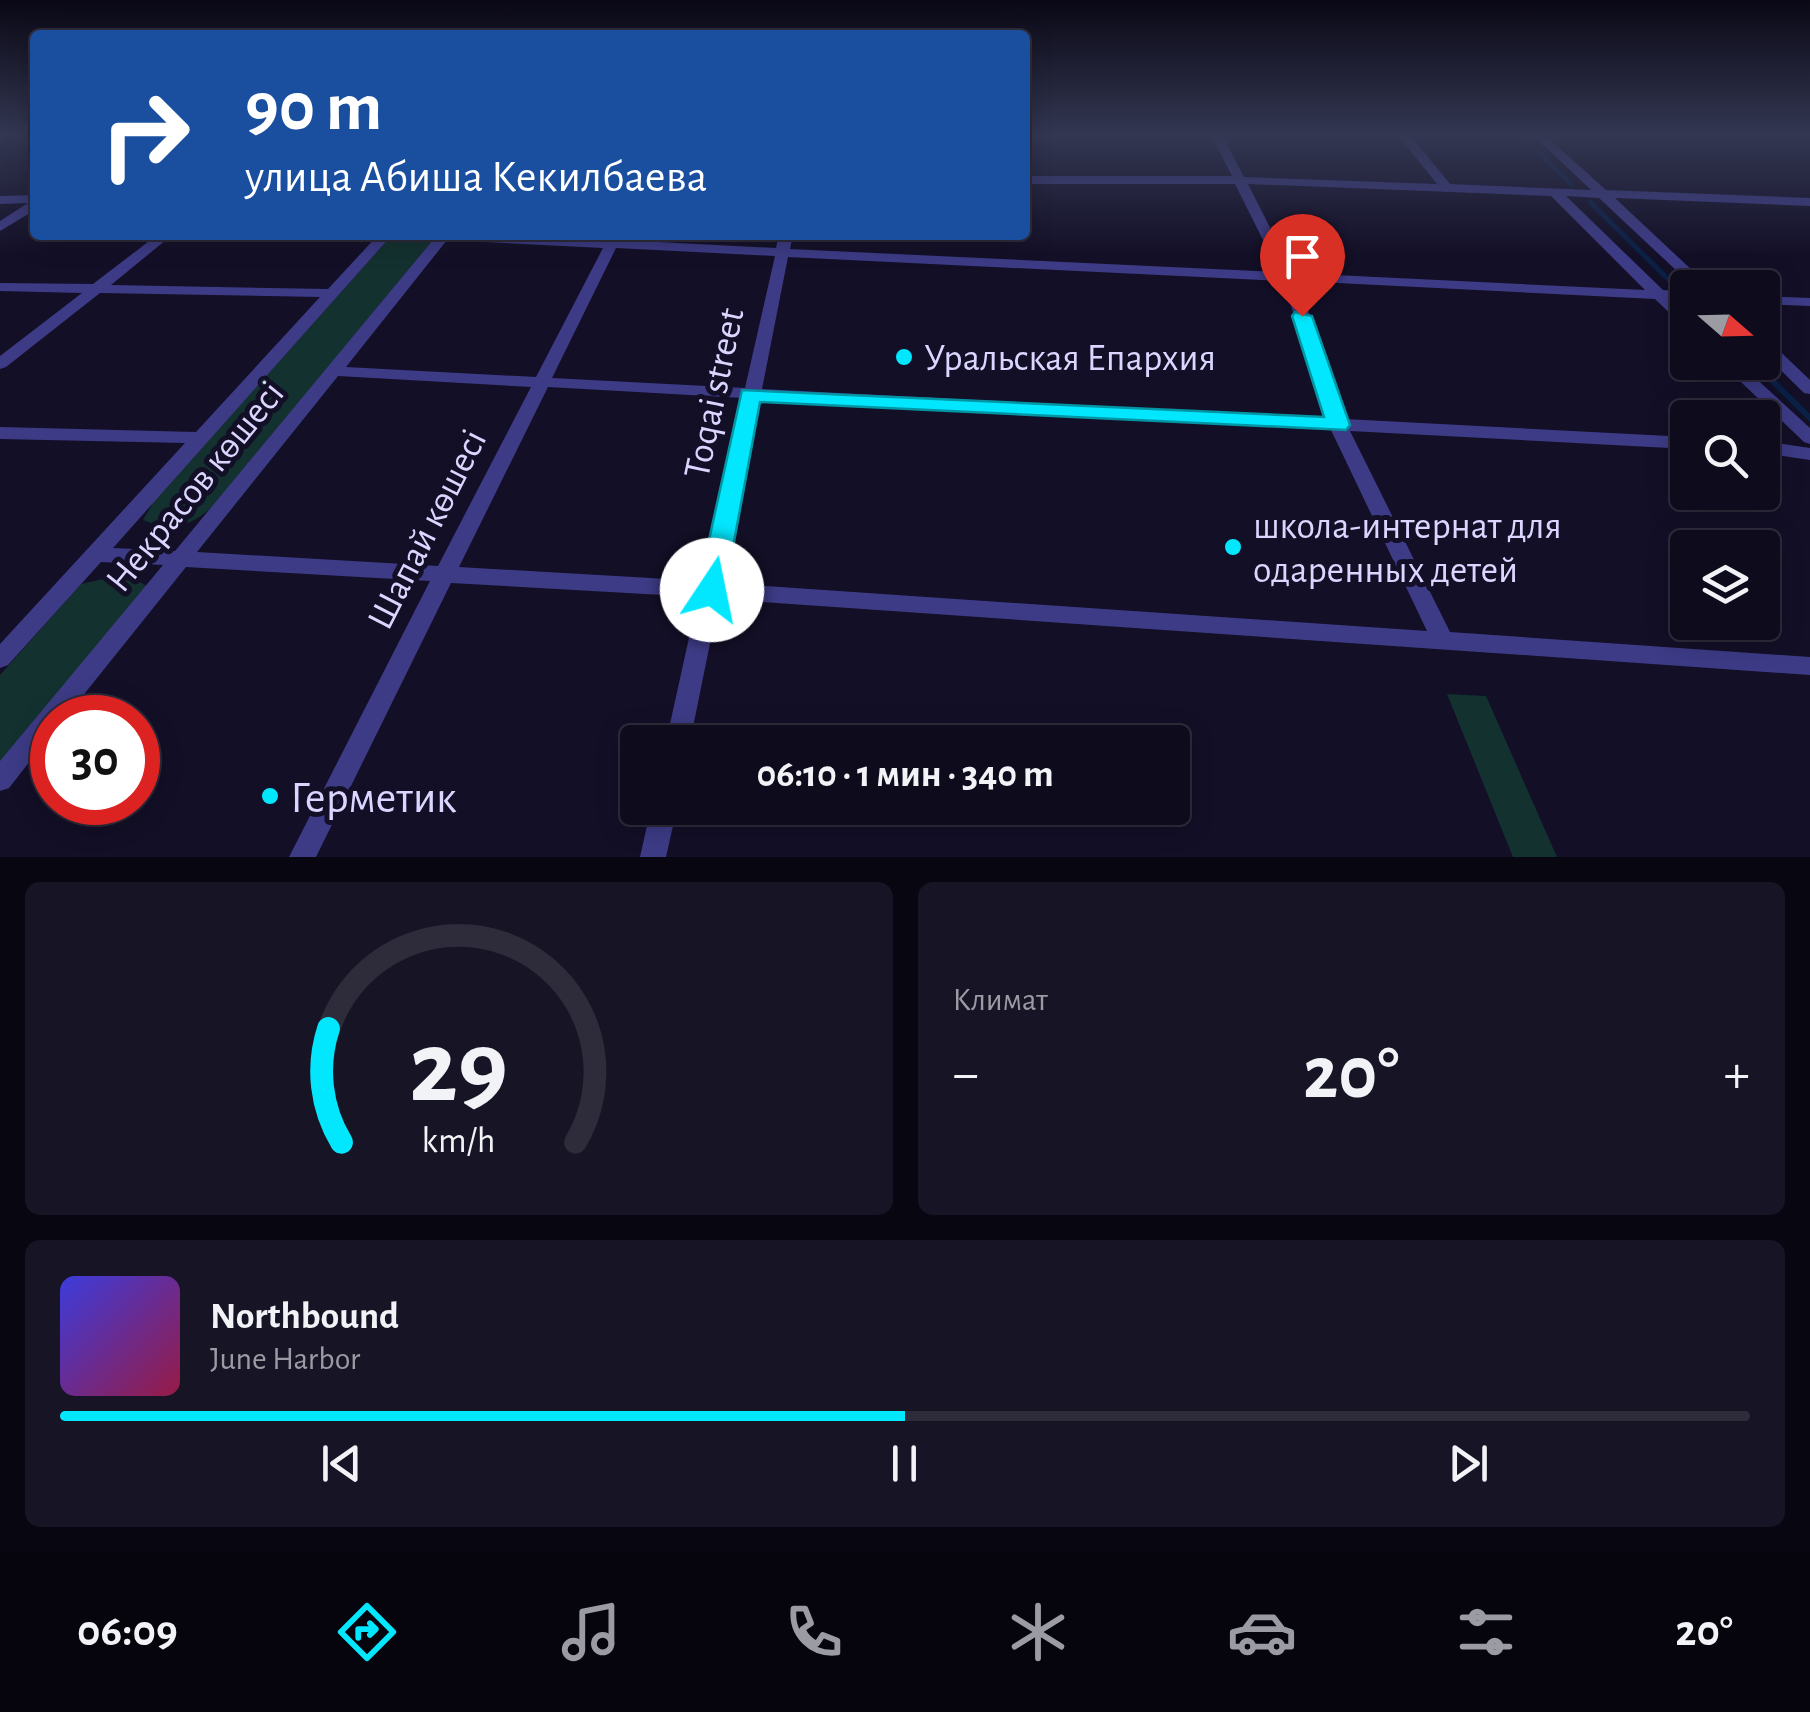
<!DOCTYPE html>
<html lang="ru">
<head>
<meta charset="utf-8">
<style>
	body { margin:0; font-family:"Alegreya Sans",sans-serif; background:#171426; color:#f1f3f6; height:100vh; display:flex; flex-direction:column; font-size:38px; white-space:nowrap }
	* { box-sizing:border-box; margin:0 }
	p { font-size:32px; color:#9b9ba4 }
	.icon { flex:none; width:55px; height:55px; fill:none; stroke:currentColor; stroke-width:2; stroke-linecap:round; stroke-linejoin:round }
	.map { position:relative; height:857px; overflow:hidden }
	.details { display:flex; flex-direction:column; gap:25px; padding:25px; background:#080610; flex:1 }
	.details>* { flex:none }
	.banner { position:absolute; left:30px; top:30px; width:1000px; height:210px; border-radius:10px; box-shadow:0 5px 25px #0003,0 0 0 2px #2e2b3b; background:#1a4fa0; color:#fff; overflow:hidden }
	.needle { width:65px; rotate:110deg }
	.buttons { position:absolute; left:1670px; top:270px; display:grid; gap:20px }
	.buttons a { display:grid; place-items:center; width:110px; height:110px; border-radius:10px; background:#0e0b1d; box-shadow:0 5px 25px #0003,0 0 0 2px #2e2b3b; font-size:50px }
	.speed { position:absolute; left:30px; top:695px; display:flex; gap:20px; font-size:50px; font-weight:700; text-align:center }
	.speed>* { display:grid; place-content:center; width:130px; height:130px; border-radius:50%; background:#0e0b1d; box-shadow:0 5px 25px #0003,0 0 0 2px #2e2b3b; line-height:1 }
	.speed .limit { border:15px solid #d22; background:#fff; color:#111 }
	.pin { position:absolute; display:grid; place-items:center; width:85px; height:85px; color:#fff; margin:-102px -42px; border-radius:50% 50% 50% 0; rotate:-45deg; box-shadow:0 0 10px #0007 }
	.pin .icon { rotate:45deg }
	.me { position:absolute; width:110px; margin:-55px; rotate:11deg; stroke-linejoin:round; filter:drop-shadow(0 0 8px #0008) }
	.turn { display:flex; align-items:center; gap:35px; height:210px; padding:0 50px; font-size:45px }
	.turn .icon { width:130px; height:130px; stroke-width:2.5 }
	.turn b { display:block; font-size:70px; line-height:85px }
	.big { font-size:75px; font-weight:700; line-height:1.1 }
	.details .widget { flex:1; display:flex; flex-direction:column; justify-content:center; gap:15px; min-width:0; padding:0 35px; border-radius:15px; background:#171426 }
	.details .dial { align-items:center; gap:0 }
	.dial svg { height:260px; overflow:visible; fill:none; stroke:#2e2b3b; stroke-width:7; stroke-linecap:round; text-anchor:middle }
	.dial text { fill:#f1f3f6; stroke:none }
	.song { display:flex; align-items:center; gap:30px }
	.cover { width:120px; height:120px; border-radius:15px; background:linear-gradient(135deg,hsl(240 70% 55%),hsl(340 70% 35%)) }
	.played { height:10px; border-radius:5px; background:linear-gradient(90deg,#03e7fe 50%,#2e2b3b 50%) }
	.keys { display:flex; justify-content:space-around; direction:ltr }
	.heat { display:flex; justify-content:space-between; align-items:center; font-size:55px; direction:ltr }
	.details .tiles { flex:1; display:grid; gap:25px; grid-template-columns:1fr 1fr }
	.widget:last-child { grid-column:span 2 }
	.trip { position:absolute; left:620px; top:725px; width:570px; height:100px; border-radius:10px; background:#0e0b1d; box-shadow:0 5px 25px #0003,0 0 0 2px #2e2b3b; font-weight:700; line-height:100px; text-align:center }
	.dock { display:flex; height:160px; justify-content:space-around; align-items:center; background:#06040c; color:#9b9ba4 }
	.dock .icon { width:70px; height:70px }
	.dock .on { color:#03e7fe }
	.dock b { font-size:45px; color:#f1f3f6 }
	.map>svg:first-child { display:block }
	.green { fill:#13312f }
	.lines { fill:none; stroke-linecap:round; stroke-linejoin:round }
	.stream-far1 { stroke:#0a2045; stroke-width:5 }
	.stream { stroke:#0a2045; stroke-width:6 }
	.street { fill:#3d3b86; fill-rule:evenodd }
	.route { fill:#03e7fe; stroke:#0296a5; stroke-width:2.5 }
	.poi-dot { fill:#03e7fe; stroke:#130f27; stroke-width:4 }
	.labels { text-anchor:middle; stroke-width:10; stroke-linejoin:round; paint-order:stroke }
	.poi-label { font-size:38px; fill:#dad6ff; stroke:#130f27; text-anchor:start }
	.street-label { font-size:38px; fill:#dad6ff; stroke:#130f27 }
	.near-poi-label { font-size:45px; fill:#dad6ff; stroke:#130f27; text-anchor:start }
</style>
</head>
<body>
<div class="map">
<svg width="1810" height="857" viewBox="0 0 1810 857">
	<rect width="100%" height="100%" fill="#130f27"/>
	<g class="green">
		<path d="M392 235H437L215 504C193 526 172 532 143 520L154 501Z"/>
		<polygon points="125,574 147,586 0,766 0,675 81,584"/>
		<polygon points="1447,694 1486,696 1557,857 1513,857"/>
	</g>
	<g class="lines">
		<g class="stream-far1">
			<polyline points="1521,135 1571,184"/>
			<polyline points="1590,202 1675,286"/>
		</g>
		<polyline class="stream" points="1753,362 1810,418"/>
		<g class="street">
			<path d="M1211 135H1222L1244 177 1437 184 1398 135H1410L1450 184 1591 190 1533 135H1545L1606 190 1810 198V206L1615 198 1711 288H1695L1599 198 1566 196 1663 290 1688 292V300H1673L1688 314V327L1683 326 1655 299 1298 281 1345 419 1688 437V449L1350 431 1450 632 1810 657V675L719 599 690 742H666L698 597 451 583 316 857H289L430 581 186 567 65 718H52V733L9 788 0 791V761L163 565 101 562 8 665 0 668V644L185 443 0 439V427L196 432 320 297 100 293 6 367 0 369V356L82 293 0 291V283L93 284 157 235H172L111 285 328 289 378 235H392L113 548 175 551 437 235 607 240 610 235H620V240L776 248 779 235H793L790 249 1279 272 1235 184H1025V176H1232ZM1248 184 1551 196 1645 290 1293 273ZM447 240 603 248 536 377 346 367ZM616 248 775 256 745 388 552 378ZM788 257 1283 281 1327 418 762 389ZM338 376 531 387 438 566 197 552ZM548 387 743 398 702 581 459 567ZM760 399 1331 430 1427 631 722 583Z"/>
			<polygon points="35,195 35,210 0,231 0,221 28,203 0,204 0,196"/>
			<polygon points="1762,296 1810,298 1810,306 1762,304"/>
			<polygon points="1762,338 1768,340 1810,380 1810,394 1804,393 1762,352"/>
			<polygon points="1720,362 1738,362 1810,428 1810,444 1804,442"/>
			<polygon points="1762,441 1810,448 1810,460 1762,453"/>
			<polygon points="651,808 677,808 666,857 640,857"/>
		</g>
	</g>
	<linearGradient id="sky" x2="0" y2="1"><stop stop-color="#0a0815"/><stop offset="0.53" stop-color="#333752"/><stop offset="1" stop-color="#333752" stop-opacity="0"/></linearGradient>
	<rect width="1810" height="255" fill="url(#sky)"/>
	<polygon class="route" points="1295,312 1312,316 1350,425 1346,430 760,402 725,590 712,600 698,590 742,390 1324,417 1292,316"/>
	<g class="poi-dot">
		<circle cx="904" cy="357" r="10"/>
		<circle cx="1233" cy="547" r="10"/>
		<circle cx="270" cy="796" r="10"/>
	</g>
	<g class="labels">
		<g class="poi-label">
			<text x="924" y="370">Уральская Епархия</text>
			<text x="1253" y="538">школа-интернат для<tspan x="1253" dy="44">одаренных детей</tspan></text>
		</g>
		<g class="street-label">
			<text transform="translate(713 393) rotate(-78)" y="13">Toqai street</text>
			<text transform="translate(194 486) rotate(-51)" y="13">Некрасов көшесі</text>
			<text transform="translate(426 529) rotate(-63)" y="13">Шапай көшесі</text>
		</g>
		<g class="near-poi-label">
			<text x="290" y="812">Герметик</text>
		</g>
	</g>
</svg>
<div class="buttons">
<a><svg class="needle" viewBox="-14 -14 28 28"><path d="M0-13l5 13h-10z" fill="#e53935"/><path d="M0 13l5-13h-10z" fill="#9b9ba4"/></svg></a>
<a><svg class="icon" aria-label="search" viewBox="0 0 24 24"><circle cx="10" cy="10" r="6"/><path d="M15 15l6 6"/></svg></a>
<a><svg class="icon" aria-label="layers" viewBox="0 0 24 24"><path d="M12 4l9 5-9 5-9-5zM3 14l9 5 9-5"/></svg></a>
</div>
<div class="speed"><div class="limit">30</div></div>
<div class="pin" style="left:1302px;top:316px;background:#d93025"><svg class="icon" aria-label="arrive" viewBox="0 0 24 24"><path d="M6 21V4h12l-3 4 3 4H6"/></svg></div>
<svg class="me" style="left:712px;top:590px" viewBox="-20 -20 40 40"><circle r="19" fill="#fff"/><path d="M0-13L10 11 0 6-10 11z" fill="#03e7fe"/></svg>
<div class="trip">06:10 · 1 мин · 340 m</div>
<div class="banner">
<div class="turn"><svg class="icon" aria-label="right" viewBox="0 0 24 24"><path d="M7 20v-9h11M14 6l5 5-5 5"/></svg><div><b>90 m</b>улица Абиша Кекилбаева</div></div>
</div>
</div>
<section class="details">
<div class="tiles">
<div class="widget dial"><svg viewBox="0 0 100 80">
<path d="M14 69A42 42 0 1 1 86 69"/>
<path d="M14 69A42 42 0 0 1 10 34" stroke="#03e7fe"/>
<text x="50" y="56" font-size="32" font-weight="700">29</text>
<text x="50" y="72" font-size="11">km/h</text>
</svg></div>
<div class="widget"><p>Климат</p>
<div class="heat"><a>−</a><b class="big">20°</b><a>+</a></div>
</div>
<div class="widget">
<div class="song"><i class="cover"></i><div><b>Northbound</b><p>June Harbor</p></div></div>
<div class="played"></div>
<div class="keys"><svg class="icon" aria-label="previous" viewBox="0 0 24 24"><path d="M18 5L8 12l10 7zM5 5v14"/></svg><svg class="icon" aria-label="pause" viewBox="0 0 24 24"><path d="M8 5v14M16 5v14"/></svg><svg class="icon" aria-label="next" viewBox="0 0 24 24"><path d="M6 5l10 7-10 7zM19 5v14"/></svg></div>
</div>
</div>
</section>
<nav class="dock">
<b>06:09</b>
<svg class="icon on" aria-label="directions" viewBox="0 0 24 24"><path d="M12 3l9 9-9 9-9-9zM9 14v-3h6M13 9l2 2-2 2"/></svg>
<svg class="icon" aria-label="music" viewBox="0 0 24 24"><path d="M9 18V5l10-2v13"/><circle cx="6" cy="18" r="3"/><circle cx="16" cy="16" r="3"/></svg>
<svg class="icon" aria-label="phone" viewBox="0 0 24 24"><path d="M5 4h4l2 5-3 2q2 4 5 5l2-3 5 2v4C11 20 4 13 5 4z"/></svg>
<svg class="icon" aria-label="climate" viewBox="0 0 24 24"><path d="M12 3v18M4 7l16 10M4 17L20 7"/></svg>
<svg class="icon" aria-label="car" viewBox="0 0 24 24"><path d="M5 17H2v-5l4-1 3-4h7l3 4 3 1v5h-3M9 17h6M6 11h13"/><circle cx="7" cy="17" r="2"/><circle cx="17" cy="17" r="2"/></svg>
<svg class="icon" aria-label="filters" viewBox="0 0 24 24"><path d="M4 7h16M4 17h16"/><circle cx="9" cy="7" r="2"/><circle cx="15" cy="17" r="2"/></svg>
<b>20°</b>
</nav>
</body>
</html>
